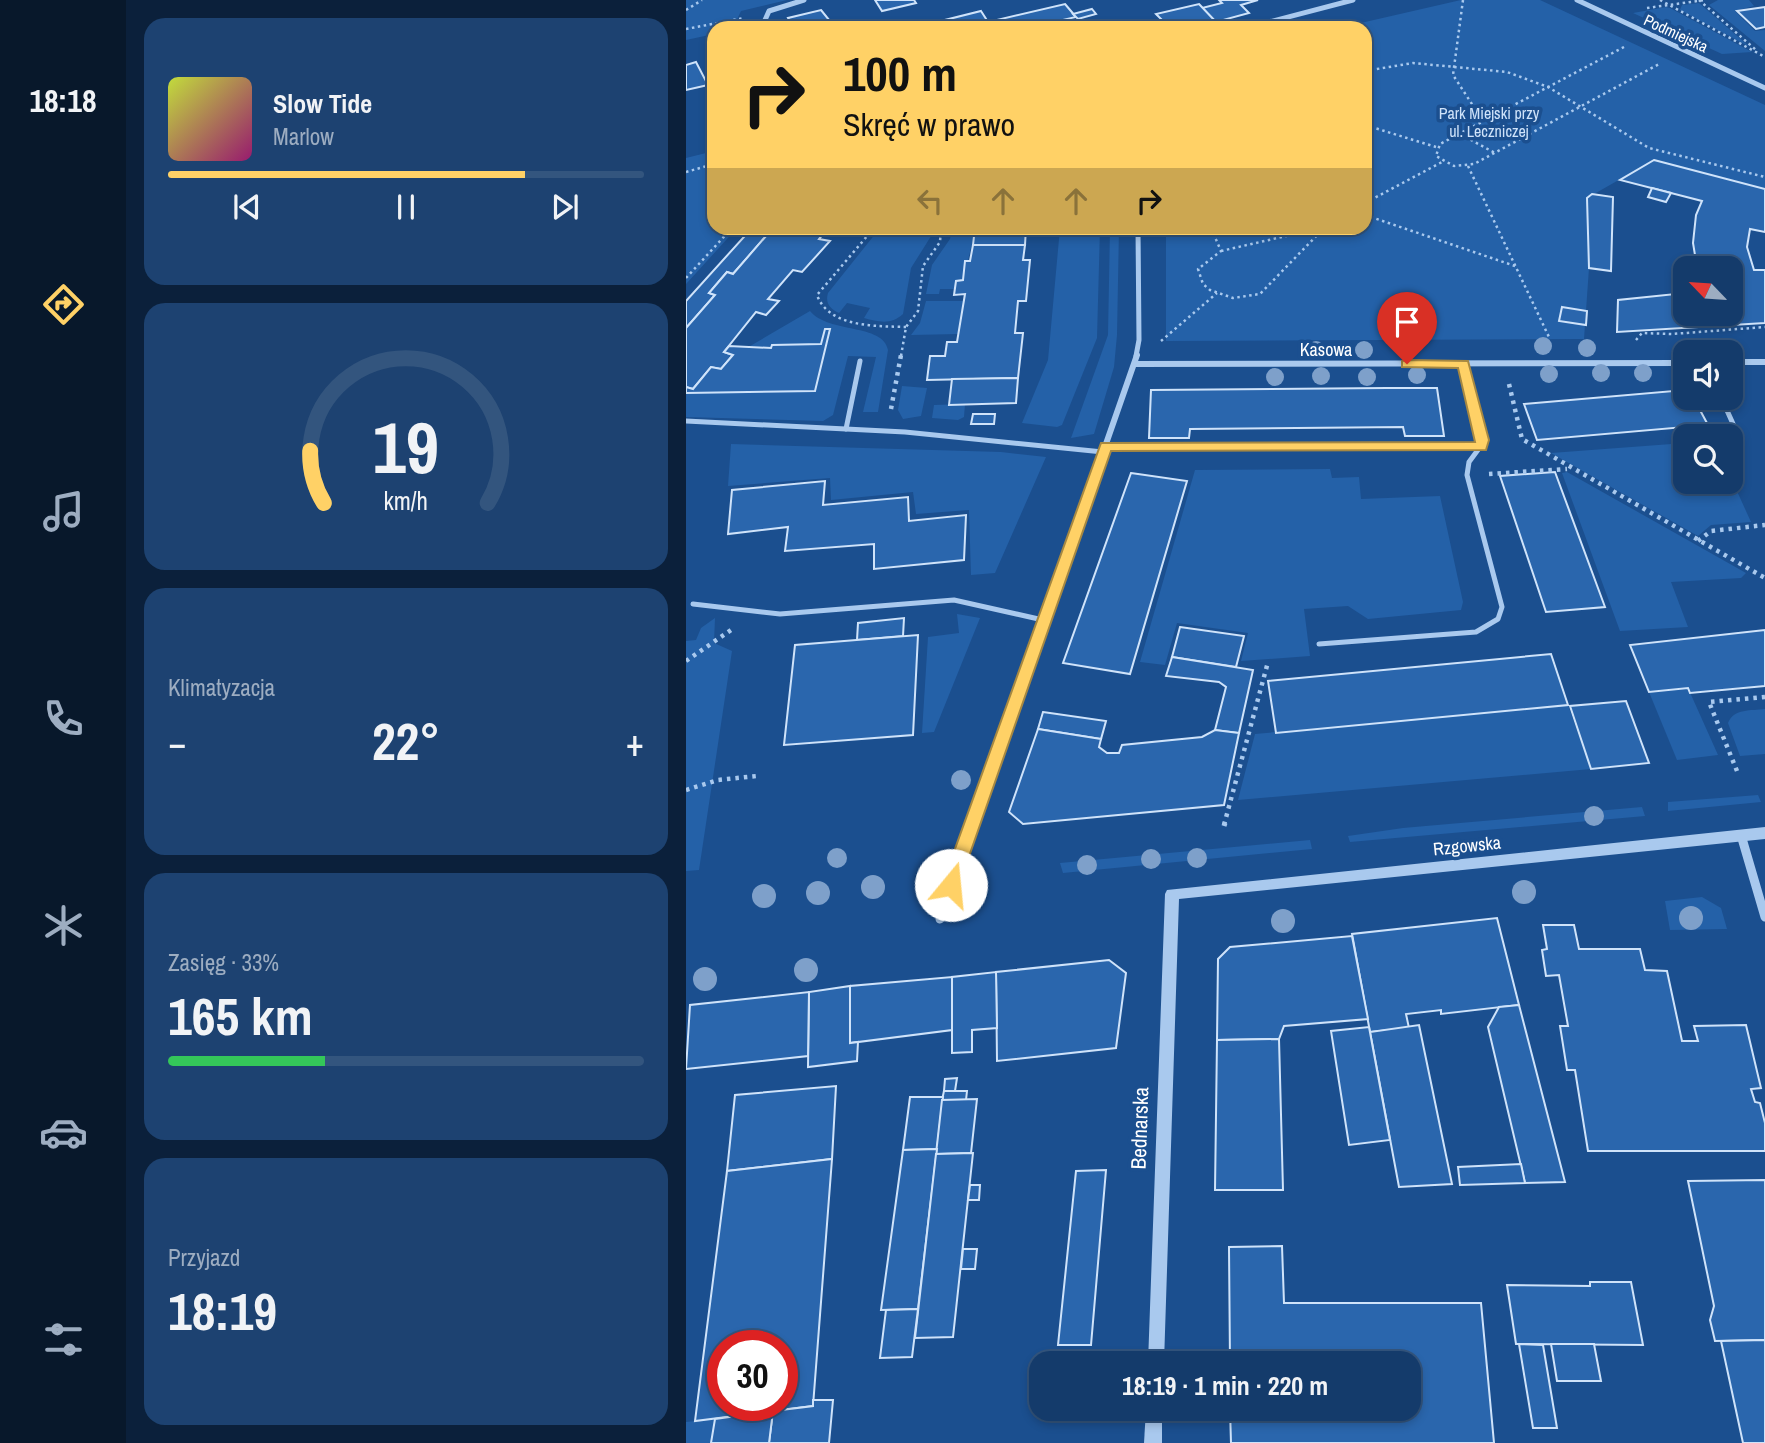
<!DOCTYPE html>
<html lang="pl">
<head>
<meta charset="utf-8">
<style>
	body { margin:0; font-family:"Archivo Narrow",sans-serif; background:#1d4271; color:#f1f3f6; height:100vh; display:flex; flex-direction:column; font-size:26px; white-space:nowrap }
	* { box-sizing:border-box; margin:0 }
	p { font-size:23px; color:#9dadc1 }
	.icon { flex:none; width:38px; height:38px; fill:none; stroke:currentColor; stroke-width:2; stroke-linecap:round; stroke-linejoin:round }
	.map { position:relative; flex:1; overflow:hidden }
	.side { display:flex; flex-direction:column; gap:18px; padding:18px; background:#0b203b; width:560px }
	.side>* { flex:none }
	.banner { position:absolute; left:21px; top:21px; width:665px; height:214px; border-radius:21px; box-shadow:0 4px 10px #0003,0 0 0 2px #33557e; background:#ffd166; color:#111; overflow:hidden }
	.needle { width:46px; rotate:295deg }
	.tools { position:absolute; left:987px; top:256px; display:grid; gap:14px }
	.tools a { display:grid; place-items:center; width:70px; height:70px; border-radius:14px; background:#143b6b; box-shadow:0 4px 10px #0003,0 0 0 2px #33557e; font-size:35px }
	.speed { position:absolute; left:21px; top:1330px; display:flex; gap:14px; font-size:35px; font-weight:700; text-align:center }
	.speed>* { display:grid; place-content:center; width:91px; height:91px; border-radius:50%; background:#143b6b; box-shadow:0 4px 10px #0003,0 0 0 2px #33557e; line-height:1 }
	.speed .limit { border:10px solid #d22; background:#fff; color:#111 }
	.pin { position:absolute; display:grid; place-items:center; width:60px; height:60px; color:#fff; margin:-72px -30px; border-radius:50% 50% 50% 0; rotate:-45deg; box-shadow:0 0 7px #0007 }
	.pin .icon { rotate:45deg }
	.me { position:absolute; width:77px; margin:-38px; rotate:17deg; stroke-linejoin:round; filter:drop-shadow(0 0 5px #0008) }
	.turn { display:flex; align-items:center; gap:24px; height:147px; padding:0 21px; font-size:32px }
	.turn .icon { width:91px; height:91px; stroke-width:2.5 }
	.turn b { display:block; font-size:49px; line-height:60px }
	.lanes { display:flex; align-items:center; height:66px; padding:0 21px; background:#0003; justify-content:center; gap:35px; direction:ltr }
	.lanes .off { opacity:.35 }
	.big { font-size:52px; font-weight:800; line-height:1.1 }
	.side .tile { flex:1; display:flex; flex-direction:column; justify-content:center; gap:10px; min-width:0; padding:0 24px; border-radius:21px; background:#1d4271 }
	.side .dial { align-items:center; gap:0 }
	.dial svg { height:182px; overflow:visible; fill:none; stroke:#33557e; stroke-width:7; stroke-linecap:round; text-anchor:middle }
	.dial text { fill:#f1f3f6; stroke:none }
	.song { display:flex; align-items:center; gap:21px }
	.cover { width:84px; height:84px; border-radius:10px; background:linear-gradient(135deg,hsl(70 70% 55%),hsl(320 70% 35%)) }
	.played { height:7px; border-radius:4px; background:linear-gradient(90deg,#ffd166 75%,#33557e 75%) }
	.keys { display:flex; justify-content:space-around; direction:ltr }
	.heat { display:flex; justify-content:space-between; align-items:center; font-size:38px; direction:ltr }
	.charge { height:10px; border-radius:5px; background:linear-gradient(90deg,#34c759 33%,#33557e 0) }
	.trip { position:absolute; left:343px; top:1351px; width:392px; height:70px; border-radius:21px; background:#143b6b; box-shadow:0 4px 10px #0003,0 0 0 2px #33557e; font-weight:800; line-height:70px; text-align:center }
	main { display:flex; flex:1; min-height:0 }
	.tab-bar { display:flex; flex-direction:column; width:126px; justify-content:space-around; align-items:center; background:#08182b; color:#9dadc1 }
	.tab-bar .icon { width:49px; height:49px }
	.tab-bar .active { color:#ffd166 }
	.tab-bar b { font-size:32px; color:#f1f3f6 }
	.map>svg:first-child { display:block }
	.green { fill:#2461a8 }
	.building { fill:#2a66ad; stroke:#cfe3fa; stroke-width:2; fill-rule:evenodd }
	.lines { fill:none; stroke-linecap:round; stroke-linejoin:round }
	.path-far2 { stroke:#a9c9ee; stroke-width:2.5; stroke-dasharray:2.5 3.5; stroke-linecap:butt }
	.path-far1 { stroke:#a9c9ee; stroke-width:4.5; stroke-dasharray:3.5 5; stroke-linecap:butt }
	.path { stroke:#a9c9ee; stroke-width:5; stroke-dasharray:4.5 6; stroke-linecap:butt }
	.service { stroke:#a9c9ee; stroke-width:5 }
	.minor-far2 { stroke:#a9c9ee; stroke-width:5 }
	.minor-far1 { stroke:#a9c9ee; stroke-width:6 }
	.minor { stroke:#a9c9ee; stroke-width:9 }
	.tertiary { fill:#a9c9ee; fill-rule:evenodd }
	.tree { fill:#7ea0ca }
	.route { fill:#ffd166; stroke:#a68842; stroke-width:2 }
	.labels { text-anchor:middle; stroke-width:7; stroke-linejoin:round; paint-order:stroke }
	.far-street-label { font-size:16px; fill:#fff; stroke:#1b4f8f }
	.far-park-label { font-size:16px; fill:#cfe3fa; stroke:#1b4f8f }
	.street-label { font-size:18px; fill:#fff; stroke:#1b4f8f }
	.near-street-label { font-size:21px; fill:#fff; stroke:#1b4f8f }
</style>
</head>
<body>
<main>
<nav class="tab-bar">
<b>18:18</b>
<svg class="icon active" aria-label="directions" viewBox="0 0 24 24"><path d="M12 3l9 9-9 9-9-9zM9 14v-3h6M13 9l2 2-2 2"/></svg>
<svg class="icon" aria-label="music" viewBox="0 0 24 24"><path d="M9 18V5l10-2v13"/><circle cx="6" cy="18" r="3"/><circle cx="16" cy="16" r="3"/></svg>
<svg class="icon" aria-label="phone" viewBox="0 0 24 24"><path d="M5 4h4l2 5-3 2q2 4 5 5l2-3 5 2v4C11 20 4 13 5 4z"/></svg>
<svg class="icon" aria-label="climate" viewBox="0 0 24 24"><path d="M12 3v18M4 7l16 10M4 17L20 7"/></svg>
<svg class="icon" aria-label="car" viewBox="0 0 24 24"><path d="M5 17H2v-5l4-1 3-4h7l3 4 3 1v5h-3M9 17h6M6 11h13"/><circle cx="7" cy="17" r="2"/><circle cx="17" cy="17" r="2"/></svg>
<svg class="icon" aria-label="filters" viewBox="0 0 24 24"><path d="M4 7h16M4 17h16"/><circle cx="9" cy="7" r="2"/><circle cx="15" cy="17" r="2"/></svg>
</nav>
<section class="side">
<div class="tile">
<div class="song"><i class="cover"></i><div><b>Slow Tide</b><p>Marlow</p></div></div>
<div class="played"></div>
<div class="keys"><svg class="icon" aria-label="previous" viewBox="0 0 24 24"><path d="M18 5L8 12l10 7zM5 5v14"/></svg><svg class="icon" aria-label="pause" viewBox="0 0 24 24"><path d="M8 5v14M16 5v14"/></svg><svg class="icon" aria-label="next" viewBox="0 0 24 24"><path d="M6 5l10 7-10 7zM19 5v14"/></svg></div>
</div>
<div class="tile dial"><svg viewBox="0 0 100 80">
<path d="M14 69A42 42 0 1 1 86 69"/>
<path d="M14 69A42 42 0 0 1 8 46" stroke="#ffd166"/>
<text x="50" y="56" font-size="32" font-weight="700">19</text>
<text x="50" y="72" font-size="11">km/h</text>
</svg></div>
<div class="tile"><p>Klimatyzacja</p>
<div class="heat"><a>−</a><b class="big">22°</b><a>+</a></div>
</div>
<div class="tile"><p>Zasięg · 33%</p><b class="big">165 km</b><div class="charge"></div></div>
<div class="tile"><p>Przyjazd</p><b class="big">18:19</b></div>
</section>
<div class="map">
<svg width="1079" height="1443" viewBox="0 0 1079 1443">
	<rect width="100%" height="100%" fill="#1b4f8f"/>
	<g class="green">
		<polygon points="0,0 101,0 55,11 47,28 28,28 28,34 0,40"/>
		<polygon points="775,0 854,0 1079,105 1079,189 968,160 901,198 903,268 898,339 480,341 480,228 679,228 679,28 653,28"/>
		<polygon points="1032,0 1063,0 1068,6 1049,11 1069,31 1079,30 1079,51 1023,5"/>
		<polygon points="1013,3 1064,47 994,10 996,5"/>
		<polygon points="980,7 984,8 1066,52 1036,54 947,13"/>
		<polygon points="28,151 28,228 51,228 0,284 0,158"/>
		<path d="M194 228H245L247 233 225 268 217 314C205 325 193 322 178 318L184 308 161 303 153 313C144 309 139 303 142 293Z"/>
		<polygon points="374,228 414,228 411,338 376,425 371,427 336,423 362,360"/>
		<polygon points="424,228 433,228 431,335 428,367 408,434 385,438 422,335"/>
		<polygon points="266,230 289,232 277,280 270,281 269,289 254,289 253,294 240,294 246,265 264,239"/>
		<polygon points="240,301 278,301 272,334 225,335 234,323"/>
		<path d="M124 311C143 334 197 323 202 350L192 412H177L190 357 162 356 147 415 137 421 0 417V393L129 391 143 329H139L135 344 59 349Z"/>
		<polygon points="216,386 241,388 235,416 217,419 212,410"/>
		<polygon points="279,404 278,417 272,420 246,418 248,405"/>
		<polygon points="999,443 999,481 1045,481 1045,478 1065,522 1025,525 1012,536 865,453"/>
		<polygon points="45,444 315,452 360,457 309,573 285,575 283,510 230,514 227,492 145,500 144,478 42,486"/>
		<polygon points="644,469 646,478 673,477 675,499 754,496 777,602 775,610 682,619 662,606 618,609 624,656 555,661 562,633 491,623 479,665 454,662 509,470"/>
		<polygon points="881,472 1060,573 1055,578 985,582 1002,627 934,631 876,473"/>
		<polygon points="271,614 294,618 248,732 236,733 242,637 273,633"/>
		<polygon points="29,618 28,643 46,651 13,870 0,871 0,641 10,640 15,628"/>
		<polygon points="1002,688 1032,755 991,760 963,692"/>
		<polygon points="882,705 905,769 552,800 569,734"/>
		<path d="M1079 709V754L1054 756 1042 723C1048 708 1065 711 1079 709Z"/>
		<polygon points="1072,795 1075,802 982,811 982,802"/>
		<polygon points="956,807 959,816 664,842 662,836 717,828"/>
		<polygon points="624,840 626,849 377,873 374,863"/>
		<polygon points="1016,897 1035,908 1041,929 984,930 979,901"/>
		<polygon points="29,1419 25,1443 0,1443 0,1422"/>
	</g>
	<g class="building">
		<polygon points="189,0 228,0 230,3 196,11"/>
		<polygon points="533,0 572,0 555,5 563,13 530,22 516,8 536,3"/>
		<polygon points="379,4 390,17 342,28 307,28 302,22"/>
		<polygon points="513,4 530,22 507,28 484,28 470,14"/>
		<polygon points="1079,7 1079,27 1070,29 1051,11"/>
		<polygon points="406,9 410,14 392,19 387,14"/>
		<polygon points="135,10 148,26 108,28 102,18"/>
		<polygon points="295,11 302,22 280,28 255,28 251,22"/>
		<polygon points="10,62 22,85 0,90 0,65"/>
		<polygon points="968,160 1079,189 1079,232 1064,229 1061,247 1068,270 1079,270 1079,323 931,332 932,300 999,293 999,313 1045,313 1045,268 1013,268 1010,261 1007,243 1010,215 1016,201 934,180"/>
		<polygon points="966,188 985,193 980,202 962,197"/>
		<polygon points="906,194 927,197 925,271 903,268 901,198"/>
		<polygon points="66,228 87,228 47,274 41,272 23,293 29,295 0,328 0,301"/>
		<polygon points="87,228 142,228 133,239 144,241 116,272 107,270 82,299 93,301 80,315 70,312 38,352 47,355 35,369 25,367 7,389 0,387 0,328 29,295 23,293 41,272 47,274"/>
		<polygon points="289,228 340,228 339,245 287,245"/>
		<polygon points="287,245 339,245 337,260 344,260 340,301 332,301 329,333 337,333 332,378 241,380 244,356 259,356 261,342 271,342 279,294 268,295 270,281 277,280 279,261 284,261"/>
		<polygon points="876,307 901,311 900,325 873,321"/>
		<polygon points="139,329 144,329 129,391 0,393 0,387 7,389 25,367 35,369 47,355 38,352 43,346 85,348 86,345 135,344"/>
		<polygon points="332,378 330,403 263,405 266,379"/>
		<polygon points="701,388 751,388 758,436 719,436 717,427 504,429 503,438 463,438 465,390"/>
		<polygon points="999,390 999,397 1007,397 1022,425 851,440 838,404"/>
		<polygon points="287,414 309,414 308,424 285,424"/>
		<polygon points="869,472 919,607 860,612 814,476"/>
		<polygon points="445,473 501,481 444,674 377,663"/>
		<polygon points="139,481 137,505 222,497 223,521 280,515 278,560 188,569 188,544 99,551 102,527 42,534 46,490"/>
		<polygon points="218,618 217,636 171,640 172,623"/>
		<polygon points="494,627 558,636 550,667 486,657"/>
		<polygon points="1079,630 1079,686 1004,693 1002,688 963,692 944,645"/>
		<polygon points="232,635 227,735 98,745 109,645"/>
		<polygon points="865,654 882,705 590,733 582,681"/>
		<polygon points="486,657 567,670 553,733 529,730 540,687 533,682 480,676"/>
		<polygon points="940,701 963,763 905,769 884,706"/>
		<polygon points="357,712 420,721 415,739 352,729"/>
		<polygon points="352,729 415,739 413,747 421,753 433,753 436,745 516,737 529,730 553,733 538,805 337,824 323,812"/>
		<polygon points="811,918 833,1005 755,1014 755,1010 720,1014 723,1028 684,1032 666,934"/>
		<polygon points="857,925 888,925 893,949 954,949 959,970 981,971 996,1041 1012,1041 1008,1026 1060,1025 1075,1088 1065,1089 1069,1102 1074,1103 1079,1123 1079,1151 902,1151 889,1070 881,1070 874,1026 882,1026 873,975 860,976 856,950 861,949"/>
		<polygon points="666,936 682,1019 598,1026 593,1039 531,1040 532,959 544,947"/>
		<polygon points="423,960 440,973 430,1048 311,1061 310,972"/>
		<polygon points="310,972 311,1028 286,1030 286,1052 266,1053 266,977"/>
		<polygon points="266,977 266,1030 164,1043 164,986"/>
		<polygon points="164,986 164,1043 172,1042 171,1061 122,1067 123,992"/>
		<polygon points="123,992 122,1056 0,1069 4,1005"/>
		<polygon points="833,1005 879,1182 839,1183 802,1027 813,1007"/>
		<polygon points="733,1025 766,1184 713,1187 684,1032"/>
		<polygon points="683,1027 704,1140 663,1145 645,1031"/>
		<polygon points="593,1039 597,1190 529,1190 531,1040"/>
		<polygon points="271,1078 269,1091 258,1091 259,1079"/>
		<polygon points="150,1086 146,1159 41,1171 49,1095"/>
		<polygon points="258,1091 281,1091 280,1100 256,1100"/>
		<polygon points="224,1097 257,1097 251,1149 217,1150"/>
		<polygon points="291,1099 285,1153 250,1154 256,1100"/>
		<polygon points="251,1149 232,1309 195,1310 217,1150"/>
		<polygon points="287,1153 267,1337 229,1338 250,1154"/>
		<path d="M146 1159 127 1406 9 1421 41 1171ZM37 1346H96V1405H37Z"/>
		<polygon points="835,1164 839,1183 774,1185 772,1167"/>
		<polygon points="420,1170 405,1345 372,1345 390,1171"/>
		<polygon points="1079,1180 1079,1340 1029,1341 1024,1320 1028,1306 1002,1181"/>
		<polygon points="284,1185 294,1185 293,1200 282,1200"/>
		<polygon points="596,1246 598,1303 795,1303 808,1443 545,1443 544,1409 723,1409 723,1363 544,1363 543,1247"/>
		<polygon points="277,1249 291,1249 289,1269 275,1269"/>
		<polygon points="904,1282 945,1282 957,1345 830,1344 821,1285 904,1286"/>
		<polygon points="232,1309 226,1357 194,1358 200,1310"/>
		<polygon points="1079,1340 1079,1443 1057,1443 1035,1341"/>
		<polygon points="833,1344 857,1345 871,1428 847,1428"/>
		<polygon points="865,1344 908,1344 915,1381 871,1381"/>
		<polygon points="127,1400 147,1400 143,1443 83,1443 87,1411 127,1406"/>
		<polygon points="87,1411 83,1443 25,1443 29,1419"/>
	</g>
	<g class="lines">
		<g class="path-far2">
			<polyline points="777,0 767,75 797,121"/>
			<polyline points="974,0 1079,57"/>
			<polyline points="1013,0 1070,50"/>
			<polyline points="961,8 1019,0"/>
			<polyline points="0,10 16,0"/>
			<polyline points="0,29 58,18"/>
			<polyline points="938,47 754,144 750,156 768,166 788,164 975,63"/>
			<polyline points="679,71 727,63 821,72 862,87 963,148 1079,177"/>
			<polyline points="679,125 750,147"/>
			<polyline points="774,134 809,153"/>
			<polyline points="782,166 863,337"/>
			<polyline points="0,172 28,164"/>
			<polyline points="679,203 756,162"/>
			<polyline points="679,215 829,266"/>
			<path d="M188 228 131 295C143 328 191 326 220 327"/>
			<polyline points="525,228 535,251 512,269 517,284 524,290 547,298 574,294 638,228"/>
			<polyline points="535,251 635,228"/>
			<polyline points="0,278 46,228"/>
			<polyline points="950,340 956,333 986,334 1079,327"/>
			<polyline points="475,341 531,293"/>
			<polyline points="215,356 220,327 232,311 237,266 254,242 255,228"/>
		</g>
		<g class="path-far1">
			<polyline points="823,384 836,439 1079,578"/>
			<polyline points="205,409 215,355"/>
			<polyline points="803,474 881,469"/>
			<polyline points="1012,541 1025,531 1079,525"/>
			<polyline points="0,661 45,630"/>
			<polyline points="1051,771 1023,702 1079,697"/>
			<polyline points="0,790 32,780 71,776"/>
			<polyline points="538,825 582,662"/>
		</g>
		<polyline class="path" points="538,826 539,823"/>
		<g class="service">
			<polyline points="1035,397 1052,435"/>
			<polyline points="0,421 219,432 417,452"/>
			<polyline points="160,429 174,361"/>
			<polyline points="419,446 794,447"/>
			<polyline points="7,604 94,614 268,600 357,620"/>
			<polyline points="633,644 790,632 812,619 816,607 781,475 783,462 797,443 777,364"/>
		</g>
		<g class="minor-far2">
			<polyline points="891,0 1079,88"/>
			<polyline points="81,28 79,20 83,11 118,0"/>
			<polyline points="560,28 667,0"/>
			<polyline points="450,356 453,340 452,228"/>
		</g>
		<g class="minor-far1">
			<polyline points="1045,362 1079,362"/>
			<polyline points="449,364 999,363"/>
			<polyline points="287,825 451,355"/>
		</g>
		<g class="minor">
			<polyline points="1055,835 1079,917"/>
			<polyline points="254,919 288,823"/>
		</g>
		<g class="tertiary">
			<polygon points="1079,827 1079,839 493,899 478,1363 462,1363 479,894 481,890"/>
			<polygon points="460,1409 476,1409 476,1443 458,1443"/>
		</g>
	</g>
	<g class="tree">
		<circle cx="857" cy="346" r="9"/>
		<circle cx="901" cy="348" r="9"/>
		<circle cx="630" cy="350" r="9"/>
		<circle cx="678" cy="350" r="9"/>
		<circle cx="915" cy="373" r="9"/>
		<circle cx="957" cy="373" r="9"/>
		<circle cx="863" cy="374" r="9"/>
		<circle cx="731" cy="375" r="9"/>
		<circle cx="635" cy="376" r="9"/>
		<circle cx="589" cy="377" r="9"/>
		<circle cx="681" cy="377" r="9"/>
		<circle cx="275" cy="780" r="10"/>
		<circle cx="908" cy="816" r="10"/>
		<circle cx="151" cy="858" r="10"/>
		<circle cx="511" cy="858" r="10"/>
		<circle cx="465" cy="859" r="10"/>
		<circle cx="401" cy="865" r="10"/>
		<circle cx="187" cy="887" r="12"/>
		<circle cx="838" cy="892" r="12"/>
		<circle cx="132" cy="893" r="12"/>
		<circle cx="78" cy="896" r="12"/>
		<circle cx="1005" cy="918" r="12"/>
		<circle cx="597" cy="921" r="12"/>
		<circle cx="120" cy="970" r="12"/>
		<circle cx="19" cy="979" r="12"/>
	</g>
	<polygon class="route" points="721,360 782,361 803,440 800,450 425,451 273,885 271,891 259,891 256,885 415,443 789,442 772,368 716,367 716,361"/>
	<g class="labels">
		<g class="far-street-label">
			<text transform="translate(990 33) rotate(25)" y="6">Podmiejska</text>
		</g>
		<g class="far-park-label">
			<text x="803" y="119">Park Miejski przy<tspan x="803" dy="18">ul. Leczniczej</tspan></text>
		</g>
		<g class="street-label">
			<text x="640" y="356">Kasowa</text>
			<text transform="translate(781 846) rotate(-6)" y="6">Rzgowska</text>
		</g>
		<g class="near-street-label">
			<text transform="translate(454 1128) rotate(-88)" y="7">Bednarska</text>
		</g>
	</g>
</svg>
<div class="tools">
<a><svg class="needle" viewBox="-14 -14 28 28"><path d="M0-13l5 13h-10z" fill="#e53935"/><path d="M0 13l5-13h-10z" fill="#9dadc1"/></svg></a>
<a><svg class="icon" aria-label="sound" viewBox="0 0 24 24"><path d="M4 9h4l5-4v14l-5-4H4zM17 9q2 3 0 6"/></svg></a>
<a><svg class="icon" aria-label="search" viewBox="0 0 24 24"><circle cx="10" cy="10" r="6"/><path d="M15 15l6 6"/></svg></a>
</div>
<div class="speed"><div class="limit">30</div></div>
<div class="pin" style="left:721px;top:364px;background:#d93025"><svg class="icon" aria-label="arrive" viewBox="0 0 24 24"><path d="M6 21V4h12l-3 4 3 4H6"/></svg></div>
<svg class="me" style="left:265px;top:885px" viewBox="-20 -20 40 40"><circle r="19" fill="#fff"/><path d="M0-13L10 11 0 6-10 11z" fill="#ffd166"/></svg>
<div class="trip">18:19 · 1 min · 220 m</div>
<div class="banner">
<div class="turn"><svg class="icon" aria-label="right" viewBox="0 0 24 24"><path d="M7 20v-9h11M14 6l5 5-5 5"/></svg><div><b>100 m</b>Skręć w prawo</div></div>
<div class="lanes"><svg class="icon off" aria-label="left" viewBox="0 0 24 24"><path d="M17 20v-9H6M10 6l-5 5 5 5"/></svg><svg class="icon off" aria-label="ahead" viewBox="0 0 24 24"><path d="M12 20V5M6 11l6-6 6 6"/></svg><svg class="icon off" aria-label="ahead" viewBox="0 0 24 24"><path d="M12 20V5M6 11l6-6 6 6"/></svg><svg class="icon" aria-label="right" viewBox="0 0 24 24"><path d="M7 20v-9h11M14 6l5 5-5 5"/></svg></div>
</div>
</div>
</main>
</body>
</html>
